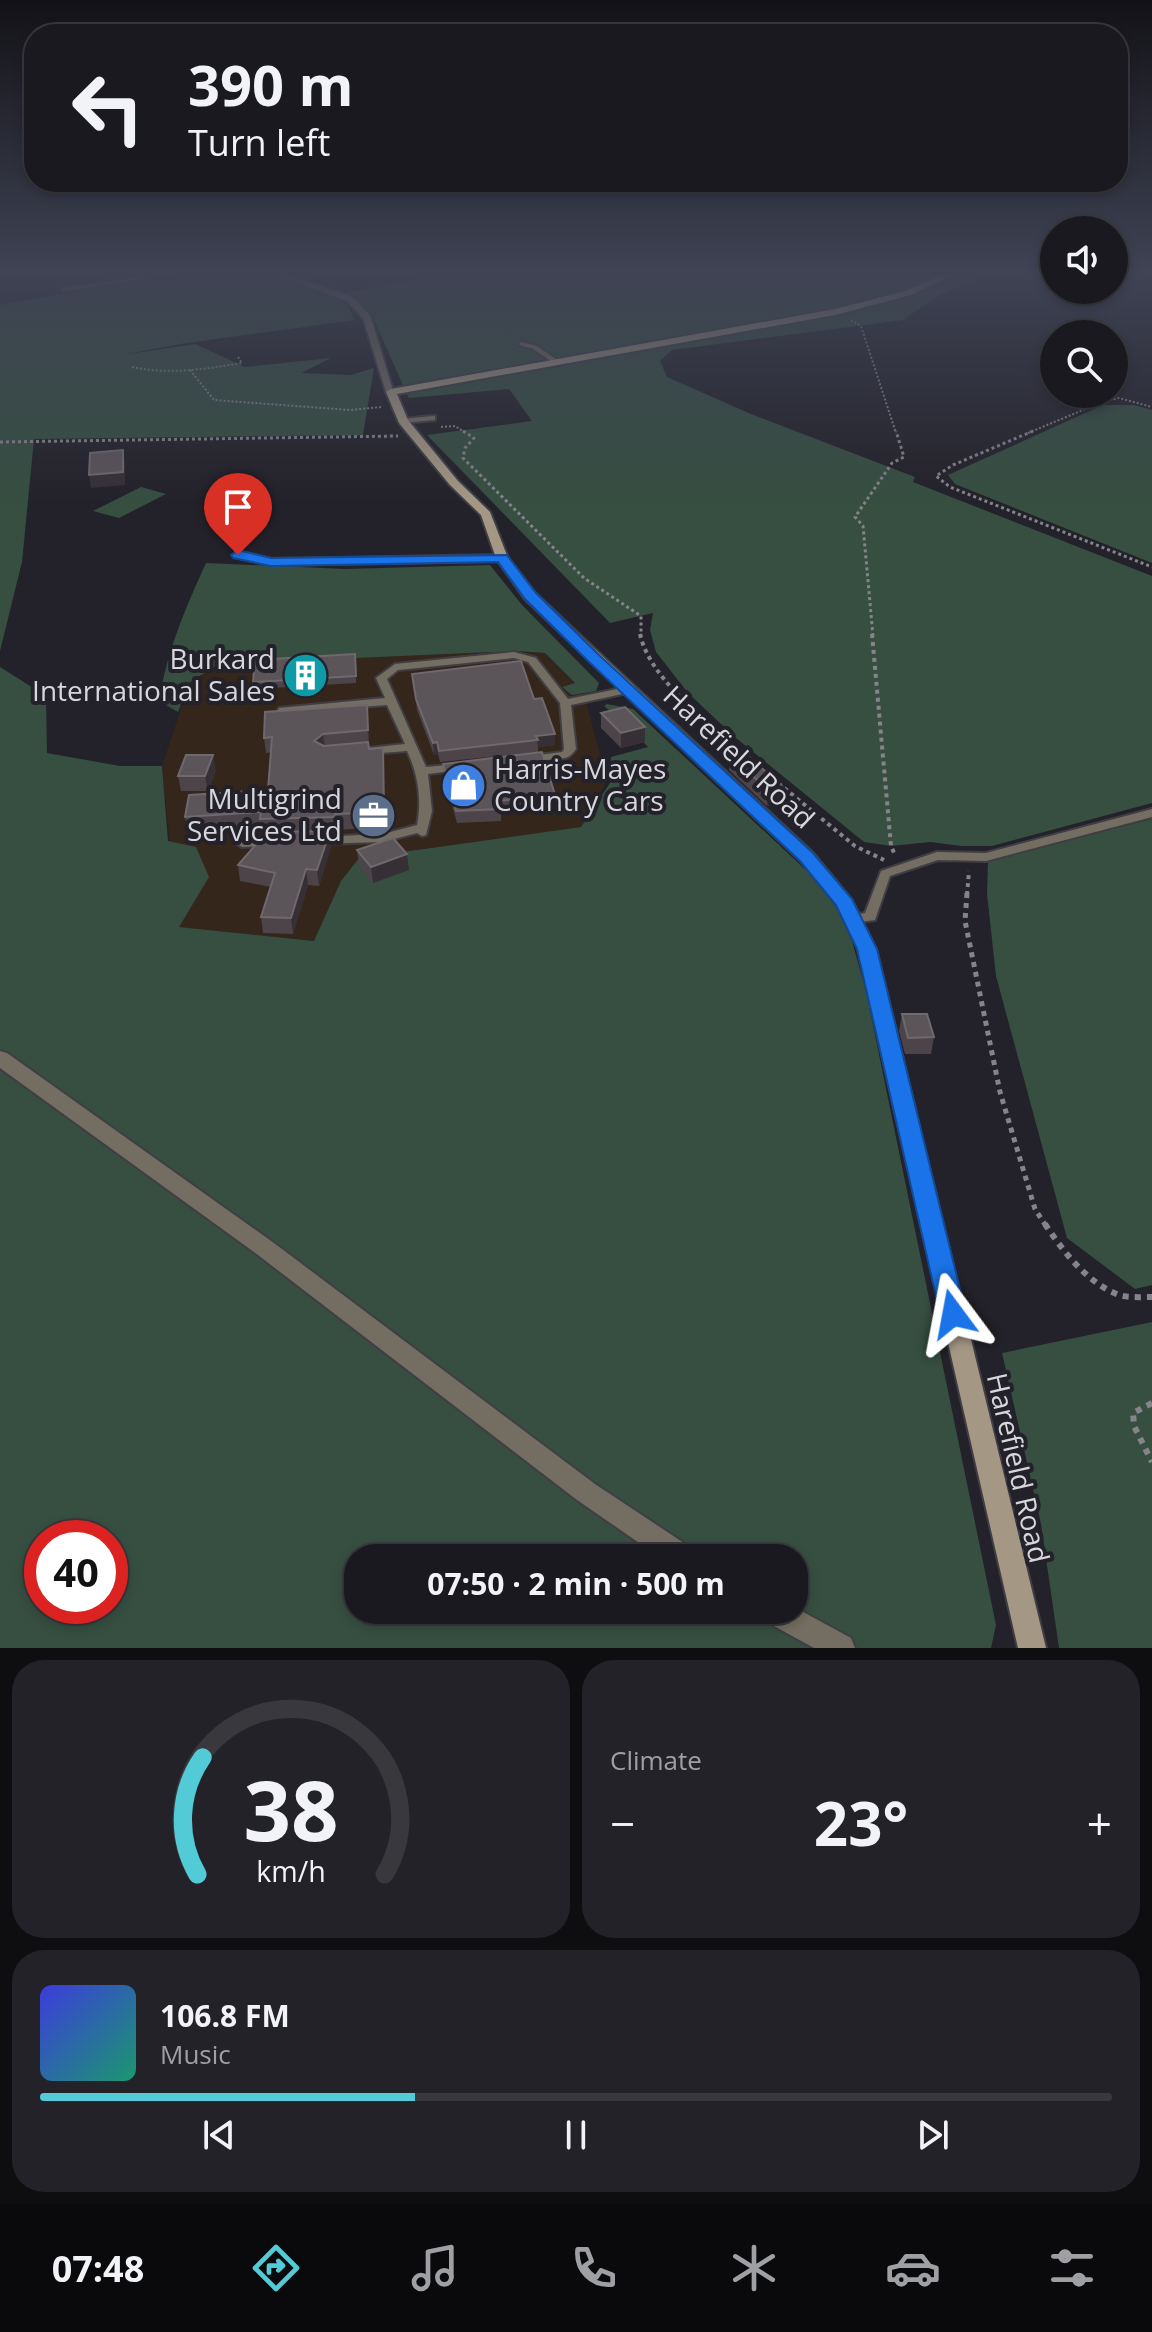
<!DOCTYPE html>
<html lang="en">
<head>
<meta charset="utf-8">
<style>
	body { margin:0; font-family:"Open Sans",sans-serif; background:#232228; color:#f1f3f6; height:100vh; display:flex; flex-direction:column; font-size:30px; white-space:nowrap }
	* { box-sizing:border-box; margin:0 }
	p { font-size:26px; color:#9fa0a4 }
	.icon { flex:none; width:44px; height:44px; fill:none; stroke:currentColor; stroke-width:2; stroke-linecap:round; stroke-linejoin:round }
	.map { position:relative; height:1648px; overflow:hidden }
	.panel { display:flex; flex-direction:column; gap:12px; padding:12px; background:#0e0e11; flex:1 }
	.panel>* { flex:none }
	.banner { position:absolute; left:24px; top:24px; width:1104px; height:168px; border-radius:32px; box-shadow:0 4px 12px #0003,0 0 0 2px #38383d; background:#1a191f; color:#f1f3f6; overflow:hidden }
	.controls { position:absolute; left:1040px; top:216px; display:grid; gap:16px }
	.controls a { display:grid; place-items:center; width:88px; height:88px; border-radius:50%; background:#1a191f; box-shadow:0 4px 12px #0003,0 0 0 2px #38383d; font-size:40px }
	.speed { position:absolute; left:24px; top:1520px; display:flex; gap:16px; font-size:40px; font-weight:700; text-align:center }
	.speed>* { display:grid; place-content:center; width:104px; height:104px; border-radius:50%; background:#1a191f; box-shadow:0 4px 12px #0003,0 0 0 2px #38383d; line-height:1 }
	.speed .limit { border:12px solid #d22; background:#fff; color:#111 }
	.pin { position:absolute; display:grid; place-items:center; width:68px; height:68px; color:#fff; margin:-82px -34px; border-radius:50% 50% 50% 0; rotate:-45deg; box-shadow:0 0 8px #0007 }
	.pin .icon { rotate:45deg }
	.me { position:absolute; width:88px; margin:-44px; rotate:347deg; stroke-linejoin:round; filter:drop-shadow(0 0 6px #0008) }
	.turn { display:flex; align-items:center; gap:28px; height:168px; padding:0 32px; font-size:36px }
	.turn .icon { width:104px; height:104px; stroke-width:2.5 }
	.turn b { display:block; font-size:56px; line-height:68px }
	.big { font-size:60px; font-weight:700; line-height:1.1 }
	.panel .widget { flex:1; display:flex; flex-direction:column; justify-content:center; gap:12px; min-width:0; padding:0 28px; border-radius:32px; background:#232228 }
	.panel .dial { align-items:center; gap:0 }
	.dial svg { height:208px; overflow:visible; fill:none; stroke:#38383d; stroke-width:7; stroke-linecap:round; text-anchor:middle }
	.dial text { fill:#f1f3f6; stroke:none }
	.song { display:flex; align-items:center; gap:24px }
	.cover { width:96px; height:96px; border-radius:12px; background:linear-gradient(135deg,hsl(240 70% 55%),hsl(160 70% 35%)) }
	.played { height:8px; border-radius:4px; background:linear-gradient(90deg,#52cbd7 35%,#38383d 35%) }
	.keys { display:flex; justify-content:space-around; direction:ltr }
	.heat { display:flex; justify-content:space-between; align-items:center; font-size:44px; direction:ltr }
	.panel .tiles { flex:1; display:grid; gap:12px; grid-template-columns:1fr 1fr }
	.widget:last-child { grid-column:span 2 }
	.trip { position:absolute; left:344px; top:1544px; width:464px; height:80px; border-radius:32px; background:#1a191f; box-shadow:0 4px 12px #0003,0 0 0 2px #38383d; font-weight:700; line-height:80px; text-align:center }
	.tab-bar { display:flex; height:128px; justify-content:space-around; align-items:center; background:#0a0a0c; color:#9fa0a4 }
	.tab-bar .icon { width:56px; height:56px }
	.tab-bar .current { color:#52cbd7 }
	.tab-bar b { font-size:36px; color:#f1f3f6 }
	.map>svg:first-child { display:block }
	.industrial { fill:#34261a }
	.green { fill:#364f41; fill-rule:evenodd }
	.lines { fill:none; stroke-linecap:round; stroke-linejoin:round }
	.lane-casing { stroke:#403e45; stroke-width:4 }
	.street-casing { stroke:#403e45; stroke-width:4 }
	.secondary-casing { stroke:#403e45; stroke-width:4 }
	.path-far4 { stroke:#86848b; stroke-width:2; stroke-dasharray:2 2; stroke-linecap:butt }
	.path-far3 { stroke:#86848b; stroke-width:3; stroke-dasharray:3 3; stroke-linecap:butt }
	.path-far2 { stroke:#86848b; stroke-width:4; stroke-dasharray:4 4; stroke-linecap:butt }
	.path-far1 { stroke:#86848b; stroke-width:5; stroke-dasharray:5 5; stroke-linecap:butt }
	.path { stroke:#86848b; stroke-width:6; stroke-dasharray:6 6; stroke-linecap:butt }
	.lane { fill:#746d61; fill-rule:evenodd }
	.street { fill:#746d61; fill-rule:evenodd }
	.secondary { fill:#a49885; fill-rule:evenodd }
	.wall { fill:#4c4449 }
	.shaded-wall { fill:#362f36 }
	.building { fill:#5b5459; stroke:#6f686d; stroke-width:2 }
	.route { fill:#1a73e8; stroke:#114b97; stroke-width:2 }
	.labels { text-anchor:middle; stroke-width:8; stroke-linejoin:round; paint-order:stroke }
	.poi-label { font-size:28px; fill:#d7d6db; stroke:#232129; text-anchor:end }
	.street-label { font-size:28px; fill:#d7d6db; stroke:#232129 }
</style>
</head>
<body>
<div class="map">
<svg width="1152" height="1648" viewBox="0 0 1152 1648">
	<rect width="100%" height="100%" fill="#232129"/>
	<polygon class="industrial" points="517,651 545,653 578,687 586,701 607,781 581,827 359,858 341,881 315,941 178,927 162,766 190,682 219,664"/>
	<g class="green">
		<polygon points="243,274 264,274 345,301 355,320 180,344 122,355 195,344 245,367 331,358 301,373 351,375 374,368 363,435 34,439 22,562 0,651 0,305 139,280 155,281"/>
		<polygon points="446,274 985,274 936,297 903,320 672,350 660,361 667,377 751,414 915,477 913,482 1152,576 1152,803 992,846 962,846 930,842 891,846 864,842 736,738 688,693 656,652 650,630 653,613 610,623 427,435 532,421 509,389 409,398 373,318 349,292"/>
		<polygon points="1103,405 1134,405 1152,410 1152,563 955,484 948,475"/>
		<polygon points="141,487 166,494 119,518 93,511"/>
		<path d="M206 563 345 569 490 565 522 605 599 683 596 691 572 695 562 687 575 683 545 653 517 651 219 664 190 682 178 712 159 701C167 651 185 609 206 563Z"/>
		<path d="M0 667 46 696 47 753 120 766H162L168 841 196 847 209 877 179 927 314 941 341 881 359 858 581 827 610 783 611 757 648 747 624 722 604 706 607 704 633 709 807 871 836 907 852 941 866 991 996 1625 991 1648H0ZM42 1538H110V1606H42ZM358 1558H794V1610H358Z"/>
		<polygon points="1152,819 1152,1285 1135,1289 1067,1238 996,976 987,894 988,861"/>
		<polygon points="1152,1322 1152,1648 1059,1648 1041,1524 1002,1353"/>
	</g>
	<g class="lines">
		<defs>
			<g id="lane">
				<polygon points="157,274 170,274 65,291 62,289"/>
				<polygon points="521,342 537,346 560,362 554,363 533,349 519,345 519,343"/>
				<polygon points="432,416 435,416 435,420 403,423 399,421 403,419"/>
				<polygon points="238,552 271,559 502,555 507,558 502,561 271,565 235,557 235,553"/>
				<path d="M514 652 536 658 568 699 627 687 632 690 627 693 571 705 576 749C573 753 570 757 565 758L528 762 524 761 522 759 524 757 562 752 564 749 560 703 528 662 514 658 398 670 387 679 426 767 459 764 465 767 459 770 428 774 432 811 426 835 422 836 417 833 383 842 314 844 312 841 314 838 318 837 383 834 417 825C422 800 418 774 407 751L368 754 362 751 368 748 405 744 387 705 283 713 278 710 279 708 385 698 376 678 395 664Z"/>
				<polygon points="1152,809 1152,817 986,861 938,860 890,876 875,920 852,923 845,919 847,916 865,913 881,871 937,852 986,853"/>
				<polygon points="271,838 277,842 275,845 242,847 236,843 242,839"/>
			</g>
			<g id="street">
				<polygon points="273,274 284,274 353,297 370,315 394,394 386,392 363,318 347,301"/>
				<polygon points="0,1051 7,1053 274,1243 595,1484 693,1549 697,1558 661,1558 577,1500 258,1255 0,1068"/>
				<polygon points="794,1607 851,1638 855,1648 814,1648 763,1620 759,1610 794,1610"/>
			</g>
			<polygon id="secondary" points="944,274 954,274 911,295 835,315 397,394 408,420 458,481 490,512 508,558 535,593 813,853 851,899 876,949 1046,1648 1018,1648 858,949 837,905 801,861 525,599 496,558 481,515 450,485 399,423 386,392 391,389 835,309 905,291"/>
		</defs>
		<use href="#lane" class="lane-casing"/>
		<use href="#street" class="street-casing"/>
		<use href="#secondary" class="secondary-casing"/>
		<g class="path-far4">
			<polyline points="851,320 861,326 896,433"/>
			<path d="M132 367C169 375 205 369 242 363L238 357"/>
			<polyline points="190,370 214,400 350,410 381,407"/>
			<polyline points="441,427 455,426 466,433"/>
			<polyline points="1028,433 1102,402 1119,398 1152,407"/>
		</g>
		<g class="path-far3">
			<polyline points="463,431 474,438 465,448 463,458 584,578 641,616 641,636"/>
			<polyline points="1033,431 953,465 936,476 950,487 1152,567"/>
			<polyline points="0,442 398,436"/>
			<polyline points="873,636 863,526 855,517 892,463 904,457 896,431"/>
		</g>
		<g class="path-far2">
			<path d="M640 634C649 677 706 722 738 749"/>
			<polyline points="872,634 891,846 895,855"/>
			<polyline points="778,783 855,846 884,860"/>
			<polyline points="967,895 969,871"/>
		</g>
		<polyline class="path-far1" points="967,893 965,921 1000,1092 1035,1209 1046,1226"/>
		<g class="path">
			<path d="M1045 1224C1063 1251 1087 1283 1119 1295 1129 1298 1142 1297 1152 1297"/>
			<polyline points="1152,1403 1133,1413 1134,1426 1152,1462"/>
		</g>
		<use href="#lane" class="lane"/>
		<use href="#street" class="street"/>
		<use href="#secondary" class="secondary"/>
	</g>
	<g class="wall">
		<polygon points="356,661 356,683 254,689 253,682"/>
		<polygon points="412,674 534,699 555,745 538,747 538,752 440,762 438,754 434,755 417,710"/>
		<polygon points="601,713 645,742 621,748 601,728"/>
		<polygon points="368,720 369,749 383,748 385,827 337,830 336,833 330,833 331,846 319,886 308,885 293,934 263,933 261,917 271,887 240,881 238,865 265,834 262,834 262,828 188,832 185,817 268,790 271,752 266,753 264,738"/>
		<polygon points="730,755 782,786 781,802 767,806 729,770"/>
		<polygon points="443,764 555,795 555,807 501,813 501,821 457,823 444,775"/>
		<polygon points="216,770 208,791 181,791 178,776"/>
		<polygon points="357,850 409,870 373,883 359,866"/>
		<polygon points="902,1014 934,1037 931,1054 905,1054 899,1031"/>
	</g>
	<g class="shaded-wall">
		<polygon points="123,450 125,463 125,485 91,488 89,475"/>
		<polygon points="645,727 645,742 621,748 621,733"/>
		<polygon points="323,734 325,749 314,741"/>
		<polygon points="555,734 555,745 538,747 536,736"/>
		<polygon points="437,742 438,754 434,755 433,743"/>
		<polygon points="383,748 384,763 385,827 384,812"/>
		<polygon points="213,755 216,770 208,791 205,776"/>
		<polygon points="782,786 781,802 767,806 768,790"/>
		<polygon points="330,831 331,846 319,886 317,870"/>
		<polygon points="407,854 409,870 373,883 371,867"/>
		<polygon points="306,869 308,885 293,934 291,918"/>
	</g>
	<g class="building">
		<polygon points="123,450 123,472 89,475 90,453"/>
		<polygon points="355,654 356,676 253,682 255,660"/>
		<polygon points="521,661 534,699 542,698 555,734 536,736 538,740 439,751 437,742 433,743 416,699 412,674"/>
		<polygon points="367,705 368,730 323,734 314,741 324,746 368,742 369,749 383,748 384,812 335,814 334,817 260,819 261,812 185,817 189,795 268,790 272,737 264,738 265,712"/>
		<polygon points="625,707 645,727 621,733 601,713"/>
		<polygon points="738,747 782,786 768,790 730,755"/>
		<polygon points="542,752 555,795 498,801 501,809 456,811 443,764"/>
		<polygon points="186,755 213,755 205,776 178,776"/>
		<polygon points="330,831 317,870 306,869 291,918 261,917 275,873 238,865 267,832"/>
		<polygon points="393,838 407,854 371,867 357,850"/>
		<polygon points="902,1014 927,1014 934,1037 908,1038"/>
	</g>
	<linearGradient id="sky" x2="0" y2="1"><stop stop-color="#131217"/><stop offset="0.54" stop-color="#3f4354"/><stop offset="1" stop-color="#3f4354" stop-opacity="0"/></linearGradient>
	<rect width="1152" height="504" fill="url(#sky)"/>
	<polygon class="route" points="238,550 271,558 507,555 536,593 598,654 813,853 852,899 877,949 966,1314 962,1321 953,1325 944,1321 940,1314 857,949 836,905 800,861 587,660 525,599 498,562 271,566 233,558 231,555"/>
	<defs>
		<symbol id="building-disc" viewBox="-11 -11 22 22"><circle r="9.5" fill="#0f9aa8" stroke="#232129"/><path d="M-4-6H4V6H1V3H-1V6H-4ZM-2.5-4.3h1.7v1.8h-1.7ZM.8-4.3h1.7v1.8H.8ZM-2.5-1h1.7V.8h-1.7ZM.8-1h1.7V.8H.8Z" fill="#fff"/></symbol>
		<symbol id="shop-disc" viewBox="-11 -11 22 22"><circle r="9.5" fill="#3f7fe0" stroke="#232129"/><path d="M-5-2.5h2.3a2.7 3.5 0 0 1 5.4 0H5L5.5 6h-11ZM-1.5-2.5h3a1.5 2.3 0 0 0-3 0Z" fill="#fff"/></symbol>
		<symbol id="office-disc" viewBox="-11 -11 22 22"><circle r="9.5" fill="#5c6f8a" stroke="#232129"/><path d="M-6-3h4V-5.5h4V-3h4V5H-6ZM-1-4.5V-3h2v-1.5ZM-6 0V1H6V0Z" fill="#fff"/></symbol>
	</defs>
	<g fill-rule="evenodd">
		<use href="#building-disc" x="280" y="650" width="51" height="51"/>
		<use href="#shop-disc" x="438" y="760" width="51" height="51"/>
		<use href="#office-disc" x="348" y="790" width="51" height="51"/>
	</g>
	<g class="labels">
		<g class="poi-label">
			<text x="275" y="669">Burkard<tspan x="275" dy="32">International Sales</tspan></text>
			<text x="494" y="779" text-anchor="start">Harris-Mayes<tspan x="494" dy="32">Country Cars</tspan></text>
			<text x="342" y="809">Multigrind<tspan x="342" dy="32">Services Ltd</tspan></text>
		</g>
		<g class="street-label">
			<text transform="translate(739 757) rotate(43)" y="10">Harefield Road</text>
			<text transform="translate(1018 1468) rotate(77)" y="10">Harefield Road</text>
		</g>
	</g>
</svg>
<div class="controls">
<a><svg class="icon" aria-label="sound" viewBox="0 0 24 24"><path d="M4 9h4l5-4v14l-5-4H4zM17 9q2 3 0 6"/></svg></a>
<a><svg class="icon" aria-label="search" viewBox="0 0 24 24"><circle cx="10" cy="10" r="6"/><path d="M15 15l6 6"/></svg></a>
</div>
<div class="speed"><div class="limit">40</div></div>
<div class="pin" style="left:238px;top:555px;background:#d93025"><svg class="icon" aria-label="arrive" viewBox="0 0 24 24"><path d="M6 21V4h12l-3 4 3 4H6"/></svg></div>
<svg class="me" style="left:953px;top:1314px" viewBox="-20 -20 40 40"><path d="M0-17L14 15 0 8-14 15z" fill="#1a73e8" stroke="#fff" stroke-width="4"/></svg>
<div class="trip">07:50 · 2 min · 500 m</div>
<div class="banner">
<div class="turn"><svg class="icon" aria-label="left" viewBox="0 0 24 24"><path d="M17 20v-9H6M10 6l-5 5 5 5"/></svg><div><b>390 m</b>Turn left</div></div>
</div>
</div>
<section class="panel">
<div class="tiles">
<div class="widget dial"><svg viewBox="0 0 100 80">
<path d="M14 69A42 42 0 1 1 86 69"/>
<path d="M14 69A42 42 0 0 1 16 24" stroke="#52cbd7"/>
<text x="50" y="56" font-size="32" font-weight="700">38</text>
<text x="50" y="72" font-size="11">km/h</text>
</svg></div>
<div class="widget"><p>Climate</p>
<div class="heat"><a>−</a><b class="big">23°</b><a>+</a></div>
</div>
<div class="widget">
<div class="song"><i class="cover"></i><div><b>106.8 FM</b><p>Music</p></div></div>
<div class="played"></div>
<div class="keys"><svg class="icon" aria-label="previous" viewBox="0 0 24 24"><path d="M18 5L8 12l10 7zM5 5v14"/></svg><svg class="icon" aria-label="pause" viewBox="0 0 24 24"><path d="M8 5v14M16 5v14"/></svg><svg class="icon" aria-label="next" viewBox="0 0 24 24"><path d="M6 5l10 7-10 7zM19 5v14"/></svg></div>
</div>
</div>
</section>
<nav class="tab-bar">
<b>07:48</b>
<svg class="icon current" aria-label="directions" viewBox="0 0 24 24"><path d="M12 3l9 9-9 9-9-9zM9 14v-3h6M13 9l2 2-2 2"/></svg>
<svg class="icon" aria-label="music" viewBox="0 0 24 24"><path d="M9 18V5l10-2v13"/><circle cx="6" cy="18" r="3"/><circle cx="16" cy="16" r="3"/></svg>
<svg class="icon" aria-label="phone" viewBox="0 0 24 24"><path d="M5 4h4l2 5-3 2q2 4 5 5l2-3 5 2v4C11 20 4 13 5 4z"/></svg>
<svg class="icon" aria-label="climate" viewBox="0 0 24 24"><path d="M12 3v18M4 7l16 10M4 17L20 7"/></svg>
<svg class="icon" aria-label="car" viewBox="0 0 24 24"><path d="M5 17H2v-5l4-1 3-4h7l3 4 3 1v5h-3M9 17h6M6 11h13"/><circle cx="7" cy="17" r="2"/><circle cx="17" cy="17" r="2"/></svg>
<svg class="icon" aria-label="filters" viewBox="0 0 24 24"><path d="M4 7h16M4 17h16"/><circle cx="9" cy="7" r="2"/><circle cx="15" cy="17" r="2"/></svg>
</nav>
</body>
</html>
